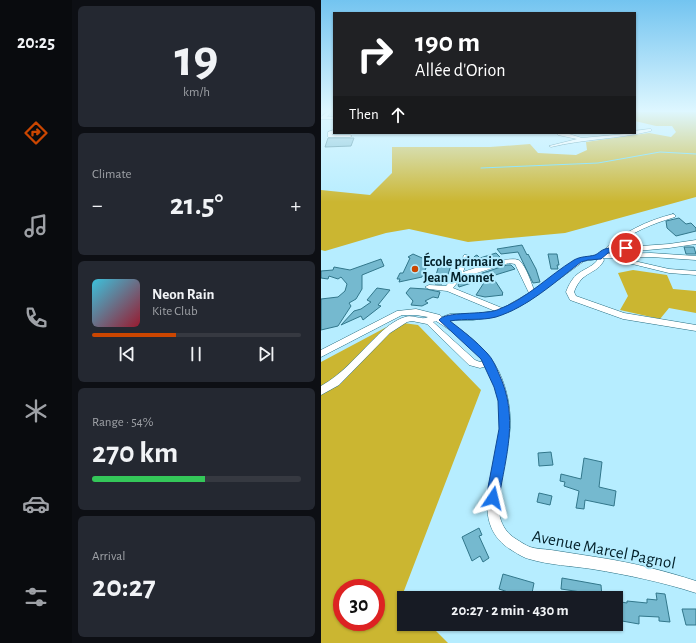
<!DOCTYPE html>
<html lang="en">
<head>
<meta charset="utf-8">
<style>
	body { margin:0; font-family:"Alegreya Sans",sans-serif; background:#242831; color:#f1f3f6; height:100vh; display:flex; flex-direction:column; font-size:15px; white-space:nowrap }
	* { box-sizing:border-box; margin:0 }
	p { font-size:13px; color:#9ea1a6 }
	.icon { flex:none; width:22px; height:22px; fill:none; stroke:currentColor; stroke-width:2; stroke-linecap:round; stroke-linejoin:round }
	.map { position:relative; flex:1; overflow:hidden }
	.drawer { display:flex; flex-direction:column; gap:6px; padding:6px; background:#0d0f14; width:249px }
	.drawer>* { flex:none }
	.banner { position:absolute; left:12px; top:12px; width:303px; height:122px; border-radius:0px; box-shadow:0 1px 3px #0004; background:#202124; color:#fff; overflow:hidden }
	.speed { position:absolute; left:12px; top:579px; display:flex; gap:8px; font-size:20px; font-weight:700; text-align:center }
	.speed>* { display:grid; place-content:center; width:52px; height:52px; border-radius:50%; background:#171b24; box-shadow:0 1px 3px #0004; line-height:1 }
	.speed .limit { border:6px solid #d22; background:#fff; color:#111 }
	.pin { position:absolute; display:grid; place-items:center; width:34px; height:34px; color:#fff; margin:-17px; border:2px solid #fff; border-radius:50%; box-shadow:0 1px 4px #0007 }
	.me { position:absolute; width:44px; margin:-22px; rotate:10deg; stroke-linejoin:round; filter:drop-shadow(0 0 3px #0008) }
	.turn { display:flex; align-items:center; gap:14px; height:84px; padding:0 16px; font-size:18px }
	.turn .icon { width:52px; height:52px; stroke-width:2.5 }
	.turn b { display:block; font-size:28px; line-height:34px }
	.then { display:flex; align-items:center; height:38px; padding:0 16px; background:#0003; gap:8px; font-size:15px }
	.big { font-size:30px; font-weight:700; line-height:1.1 }
	.drawer .widget { flex:1; display:flex; flex-direction:column; justify-content:center; gap:6px; min-width:0; padding:0 14px; border-radius:6px; background:#242831 }
	.drawer .dial { align-items:center; gap:0 }
	.dial b { font-size:52px; line-height:1 }
	.song { display:flex; align-items:center; gap:12px }
	.cover { width:48px; height:48px; border-radius:6px; background:linear-gradient(135deg,hsl(190 70% 55%),hsl(350 70% 35%)) }
	.played { height:4px; border-radius:2px; background:linear-gradient(90deg,#cb4601 40%,#363941 40%) }
	.keys { display:flex; justify-content:space-around; direction:ltr }
	.heat { display:flex; justify-content:space-between; align-items:center; font-size:22px; direction:ltr }
	.charge { height:6px; border-radius:3px; background:linear-gradient(90deg,#34c759 54%,#363941 0) }
	.trip { position:absolute; left:76px; top:591px; width:226px; height:40px; border-radius:0px; background:#171b24; box-shadow:0 1px 3px #0004; font-weight:700; line-height:40px; text-align:center }
	main { display:flex; flex:1; min-height:0 }
	.tab-bar { display:flex; flex-direction:column; width:72px; justify-content:space-around; align-items:center; background:#090b0e; color:#9ea1a6 }
	.tab-bar .icon { width:28px; height:28px }
	.tab-bar .current { color:#cb4601 }
	.tab-bar b { font-size:18px; color:#f1f3f6 }
	.map>svg:first-child { display:block }
	.forest { fill:#cbb631; fill-rule:evenodd }
	.lines { fill:none; stroke-linecap:round; stroke-linejoin:round }
	.stream { stroke:#63dbfd; stroke-width:1 }
	.building { fill:#75b9cf; stroke:#32778b }
	.minor-casing { stroke:#266d81; stroke-width:1 }
	.minor { fill:#fff; fill-rule:evenodd }
	.route { fill:#1a73e8; stroke:#114b97 }
	.poi-dot { fill:#cb4601; stroke:#b6edff; stroke-width:1.5 }
	.labels { text-anchor:middle; stroke-width:4; stroke-linejoin:round; paint-order:stroke }
	.poi-label { font-size:14px; font-weight:bold; fill:#04212a; stroke:#b6edff; text-anchor:start }
	.near-street-label { font-size:17px; fill:#04212a; stroke:#b6edff }
</style>
</head>
<body>
<main>
<nav class="tab-bar">
<b>20:25</b>
<svg class="icon current" aria-label="directions" viewBox="0 0 24 24"><path d="M12 3l9 9-9 9-9-9zM9 14v-3h6M13 9l2 2-2 2"/></svg>
<svg class="icon" aria-label="music" viewBox="0 0 24 24"><path d="M9 18V5l10-2v13"/><circle cx="6" cy="18" r="3"/><circle cx="16" cy="16" r="3"/></svg>
<svg class="icon" aria-label="phone" viewBox="0 0 24 24"><path d="M5 4h4l2 5-3 2q2 4 5 5l2-3 5 2v4C11 20 4 13 5 4z"/></svg>
<svg class="icon" aria-label="climate" viewBox="0 0 24 24"><path d="M12 3v18M4 7l16 10M4 17L20 7"/></svg>
<svg class="icon" aria-label="car" viewBox="0 0 24 24"><path d="M5 17H2v-5l4-1 3-4h7l3 4 3 1v5h-3M9 17h6M6 11h13"/><circle cx="7" cy="17" r="2"/><circle cx="17" cy="17" r="2"/></svg>
<svg class="icon" aria-label="filters" viewBox="0 0 24 24"><path d="M4 7h16M4 17h16"/><circle cx="9" cy="7" r="2"/><circle cx="15" cy="17" r="2"/></svg>
</nav>
<section class="drawer">
<div class="widget dial"><b>19</b><p>km/h</p></div>
<div class="widget"><p>Climate</p>
<div class="heat"><a>−</a><b class="big">21.5°</b><a>+</a></div>
</div>
<div class="widget">
<div class="song"><i class="cover"></i><div><b>Neon Rain</b><p>Kite Club</p></div></div>
<div class="played"></div>
<div class="keys"><svg class="icon" aria-label="previous" viewBox="0 0 24 24"><path d="M18 5L8 12l10 7zM5 5v14"/></svg><svg class="icon" aria-label="pause" viewBox="0 0 24 24"><path d="M8 5v14M16 5v14"/></svg><svg class="icon" aria-label="next" viewBox="0 0 24 24"><path d="M6 5l10 7-10 7zM19 5v14"/></svg></div>
</div>
<div class="widget"><p>Range · 54%</p><b class="big">270 km</b><div class="charge"></div></div>
<div class="widget"><p>Arrival</p><b class="big">20:27</b></div>
</section>
<div class="map">
<svg width="375" height="643" viewBox="0 0 375 643">
	<rect width="100%" height="100%" fill="#b6edff"/>
	<g class="forest">
		<polygon points="314,112 375,112 375,197 244,233 147,242 88,229 65,233 4,251 0,250 0,190 49,195 71,173 71,147 169,147 209,144 217,153 255,155 266,150 265,142 328,133 350,137 355,132 351,126 335,126 314,121"/>
		<polygon points="312,270 346,275 352,289 375,291 375,313 348,308 339,319 299,310 307,296 297,273"/>
		<path d="M75 322 97 325 160 390 81 596 83 598V624H108L127 643H0V362ZM21 588H55V622H21Z"/>
	</g>
	<g class="lines">
		<polyline class="stream" points="160,168 277,163 339,152 375,154"/>
	</g>
	<g class="building">
		<polygon points="7,138 33,138 30,146 4,147"/>
		<polygon points="358,218 365,224 370,223 375,228 375,231 355,236 346,228 345,221"/>
		<polygon points="201,245 206,255 207,254 215,269 219,282 212,283 197,252 180,254 176,249"/>
		<polygon points="363,247 373,247 375,254 365,254"/>
		<polygon points="175,253 181,259 151,267 148,262 154,256 156,255 159,258"/>
		<polygon points="92,254 108,261 101,277 78,282 79,279 76,279 79,273 82,273 89,258 87,257"/>
		<polygon points="227,254 236,254 238,265 236,265 237,269 230,269"/>
		<polygon points="60,259 63,266 41,275 41,289 35,299 28,303 30,306 17,326 0,330 0,299 17,297 24,291 26,284 20,277 17,279 8,276 7,279 0,278 0,271 12,270 13,267 29,270"/>
		<polygon points="119,262 129,263 130,265 125,281 123,280 121,284 114,284 117,275 115,275"/>
		<polygon points="186,265 190,265 194,269 171,276 182,293 181,294 182,295 164,297 155,295 166,278 138,287 137,285 140,280"/>
		<polygon points="56,288 69,290 57,305 60,306 42,320 40,316 20,325 33,311 40,309 50,302 46,300"/>
		<polygon points="89,288 105,289 119,292 117,298 112,297 104,301 107,303 101,306 90,305 92,301 85,293"/>
		<polygon points="230,452 232,465 218,466 217,453"/>
		<polygon points="263,458 281,462 278,487 295,491 293,506 264,500 263,509 255,508 258,491 243,486 244,482 239,481 240,474 260,479"/>
		<polygon points="218,493 231,496 229,505 216,502"/>
		<polygon points="158,528 161,535 158,536 168,558 162,562 159,556 151,561 141,537"/>
		<polygon points="182,574 213,583 210,598 198,598 199,596 178,589"/>
		<polygon points="241,578 280,585 281,597 265,595 265,593 260,592 240,589"/>
		<polygon points="335,593 344,594 349,622 338,621 338,617 318,616 318,624 301,621 300,602 306,603 306,601 326,603 326,599 336,600"/>
		<polygon points="361,609 375,609 375,625 365,625"/>
	</g>
	<g class="lines">
		<defs>
			<g id="minor">
				<polygon points="6,112 10,112 6,117 13,117 13,119 0,119 0,117"/>
				<path d="M328 129H330V131C297 139 263 139 230 147L228 146 256 139 237 135V133H245L261 138 314 133V131Z"/>
				<polygon points="13,130 13,133 11,135 29,135 31,136 29,137 7,137 7,132"/>
				<path d="M352 214 354 215V217C331 224 310 232 292 248L348 244 375 240V244L348 248 284 254 330 253 375 256V260L330 257 300 258 348 269 375 271V275L348 273 295 260 294 258H282L283 260C276 275 261 270 253 292L255 296 303 313 375 325V331L302 319 249 300 245 292C248 284 252 277 258 273 265 268 273 266 277 259L263 261 208 301 190 311 173 317 152 320H130L127 321C147 334 167 350 178 372 186 389 190 409 189 428 187 460 160 518 195 539 200 542 204 545 209 547 215 549 223 549 230 550 247 553 264 555 281 558 313 563 344 571 375 581V593C341 582 307 575 271 569 251 566 228 565 208 559 203 558 197 554 192 551 145 524 176 468 179 428 181 407 176 385 166 366L159 368 148 365 106 324 91 321 86 322 69 333 18 385 0 395V386C20 375 35 357 51 341 60 332 69 323 81 318 92 313 99 321 107 317L95 315H81L0 357V350L76 311 95 309 119 315 121 317 129 314H152L174 311 126 291 108 289 104 287 108 285 125 286 134 275 143 255H147L148 256 142 272C152 269 192 254 199 261 205 267 210 282 213 290L259 258 284 254 281 252 282 251C302 232 325 221 352 214ZM188 263 194 264 208 293 184 307 181 308 132 288 140 278ZM115 321C132 331 150 345 162 361L159 362 154 360 112 322Z"/>
			</g>
		</defs>
		<use href="#minor" class="minor-casing"/>
		<use href="#minor" class="minor"/>
	</g>
	<linearGradient id="sky" x2="0" y2="1"><stop stop-color="#73c4f0"/><stop offset="0.55" stop-color="#def7ff"/><stop offset="1" stop-color="#def7ff" stop-opacity="0"/></linearGradient>
	<rect width="375" height="202" fill="url(#sky)"/>
	<path class="route" d="M305 246 307 247V250L287 253 280 259 267 260 260 262C234 282 207 307 175 317 160 321 144 318 129 321 142 331 155 341 166 353 172 359 175 367 178 374 198 417 185 455 178 498L176 503 172 504 167 503 165 498 178 429 177 401 173 387 160 359 118 320C124 311 162 315 176 310 206 299 227 276 253 260 260 256 267 257 274 255 277 254 280 250 284 249 290 247 298 247 305 246Z"/>
	<circle class="poi-dot" cx="94" cy="269" r="4"/>
	<g class="labels">
		<g class="poi-label">
			<text x="102" y="266">École primaire<tspan x="102" dy="16">Jean Monnet</tspan></text>
		</g>
		<g class="near-street-label">
			<text transform="translate(283 549) rotate(11)" y="6">Avenue Marcel Pagnol</text>
		</g>
	</g>
</svg>
<div class="speed"><div class="limit">30</div></div>
<div class="pin" style="left:305px;top:248px;background:#d93025"><svg class="icon" aria-label="arrive" viewBox="0 0 24 24"><path d="M6 21V4h12l-3 4 3 4H6"/></svg></div>
<svg class="me" style="left:172px;top:498px" viewBox="-20 -20 40 40"><path d="M0-17L14 15 0 8-14 15z" fill="#1a73e8" stroke="#fff" stroke-width="4"/></svg>
<div class="trip">20:27 · 2 min · 430 m</div>
<div class="banner">
<div class="turn"><svg class="icon" aria-label="right" viewBox="0 0 24 24"><path d="M7 20v-9h11M14 6l5 5-5 5"/></svg><div><b>190 m</b>Allée d'Orion</div></div>
<div class="then">Then<svg class="icon" aria-label="ahead" viewBox="0 0 24 24"><path d="M12 20V5M6 11l6-6 6 6"/></svg></div>
</div>
</div>
</main>
</body>
</html>
